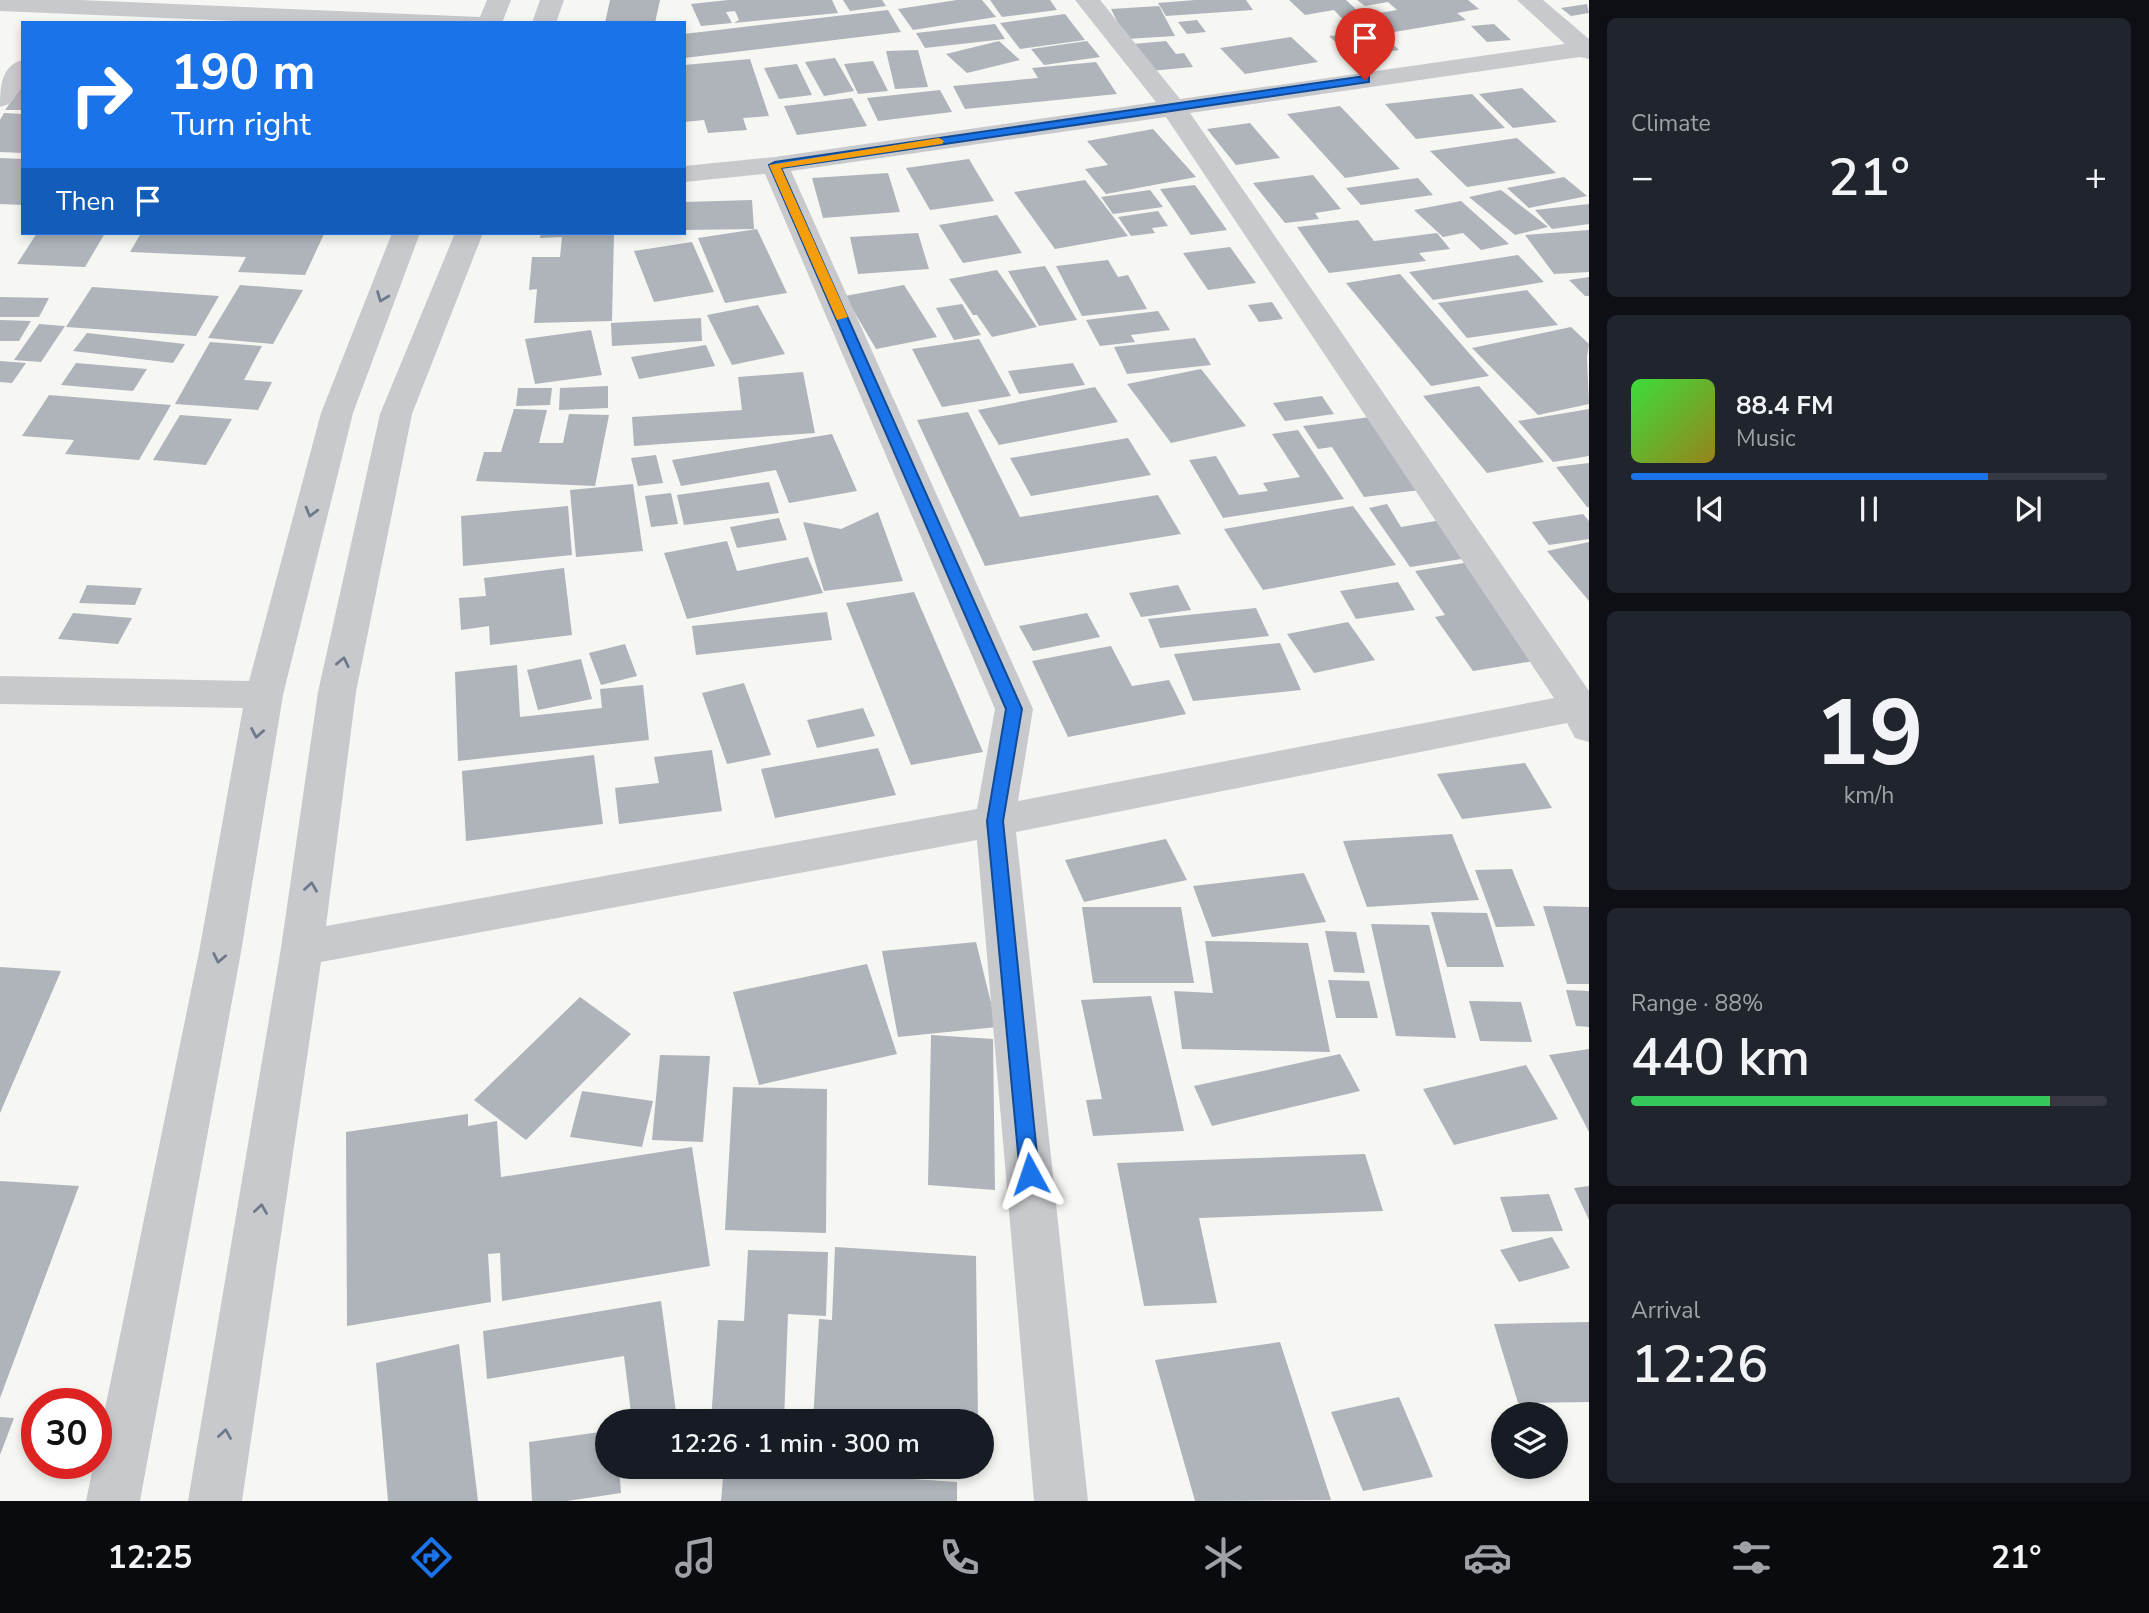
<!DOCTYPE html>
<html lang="en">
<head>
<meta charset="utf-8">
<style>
	body { margin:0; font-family:"Nunito Sans",sans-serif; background:#20242c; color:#f1f3f6; height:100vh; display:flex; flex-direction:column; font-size:26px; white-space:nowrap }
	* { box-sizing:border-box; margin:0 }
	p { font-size:23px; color:#9ea1a6 }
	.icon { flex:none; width:38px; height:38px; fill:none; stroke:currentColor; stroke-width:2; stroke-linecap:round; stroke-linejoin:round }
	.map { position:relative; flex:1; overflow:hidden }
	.side { display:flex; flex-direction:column; gap:18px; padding:18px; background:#0d0f14; width:560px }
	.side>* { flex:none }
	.top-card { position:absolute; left:21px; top:21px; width:665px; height:214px; border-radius:0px; box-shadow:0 4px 10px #0003; background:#1a73e8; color:#fff; overflow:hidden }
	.controls { position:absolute; left:1491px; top:1402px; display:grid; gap:14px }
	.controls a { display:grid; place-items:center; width:77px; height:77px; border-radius:50%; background:#171b24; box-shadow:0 4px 10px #0003; font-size:35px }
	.speed { position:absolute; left:21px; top:1388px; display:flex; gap:14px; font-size:35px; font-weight:700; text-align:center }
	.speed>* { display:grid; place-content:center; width:91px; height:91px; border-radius:50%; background:#171b24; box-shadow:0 4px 10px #0003; line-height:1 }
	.speed .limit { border:10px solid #d22; background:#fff; color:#111 }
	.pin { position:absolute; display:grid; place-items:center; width:60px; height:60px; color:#fff; margin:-72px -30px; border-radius:50% 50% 50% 0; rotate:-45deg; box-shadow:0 0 7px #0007 }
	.pin .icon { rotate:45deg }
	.me { position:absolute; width:77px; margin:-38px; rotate:355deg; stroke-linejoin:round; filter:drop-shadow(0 0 5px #0008) }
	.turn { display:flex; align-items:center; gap:24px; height:147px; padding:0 35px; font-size:32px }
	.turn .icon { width:91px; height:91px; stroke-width:2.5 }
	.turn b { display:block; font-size:49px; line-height:60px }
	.then { display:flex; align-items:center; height:66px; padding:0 35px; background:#0003; gap:14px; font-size:26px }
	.big { font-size:52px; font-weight:600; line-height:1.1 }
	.side .card { flex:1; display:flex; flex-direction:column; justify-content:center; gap:10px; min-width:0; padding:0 24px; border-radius:10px; background:#20242c }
	.side .dial { align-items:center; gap:0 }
	.dial b { font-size:91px; line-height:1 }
	.song { display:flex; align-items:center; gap:21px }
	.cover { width:84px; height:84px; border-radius:10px; background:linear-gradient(135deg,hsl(120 70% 55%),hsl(50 70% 35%)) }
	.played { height:7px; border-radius:4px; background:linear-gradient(90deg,#1a73e8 75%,#363941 75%) }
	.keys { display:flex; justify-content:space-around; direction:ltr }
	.heat { display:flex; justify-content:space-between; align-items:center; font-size:38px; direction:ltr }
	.charge { height:10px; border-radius:5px; background:linear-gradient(90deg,#34c759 88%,#363941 0) }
	.trip { position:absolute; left:595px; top:1409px; width:399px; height:70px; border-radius:35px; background:#171b24; box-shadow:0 4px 10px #0003; font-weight:600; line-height:70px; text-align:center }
	.dock { display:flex; height:112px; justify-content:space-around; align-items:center; background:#090b0e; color:#9ea1a6 }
	.dock .icon { width:49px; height:49px }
	.dock .active { color:#1a73e8 }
	.dock b { font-size:32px; color:#f1f3f6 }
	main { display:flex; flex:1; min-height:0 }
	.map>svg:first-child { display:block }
	.building { fill:#afb4bb }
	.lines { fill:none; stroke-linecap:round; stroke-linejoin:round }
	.street { fill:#c7c9cd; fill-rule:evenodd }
	.oneway { stroke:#6f798c }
	.route { fill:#1a73e8; stroke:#114b97; stroke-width:2 }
	.slow { fill:#f59e0b }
</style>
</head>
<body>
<main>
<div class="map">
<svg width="1589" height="1501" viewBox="0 0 1589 1501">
	<rect width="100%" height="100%" fill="#f6f6f3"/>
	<g class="building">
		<polygon points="610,0 660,0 655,23 605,23"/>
		<polygon points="728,0 832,0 838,13 734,23 739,20 735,11 726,12 732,23 701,26 691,4"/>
		<polygon points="843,0 882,0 886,6 850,11"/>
		<polygon points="957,0 982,0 996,17 913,30 898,9"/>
		<polygon points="990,0 1050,0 1057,10 1002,17"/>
		<polygon points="1195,0 1246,0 1253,10 1166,16 1158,3"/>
		<polygon points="1289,0 1346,0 1399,50 1351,57 1329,36 1356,33 1334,10 1305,15"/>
		<polygon points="1357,0 1468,0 1479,9 1457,13 1466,20 1394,32 1373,14 1397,10 1388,2 1365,6"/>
		<polygon points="1587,4 1589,13 1571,16 1561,8"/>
		<polygon points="1159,6 1175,36 1126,39 1111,9"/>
		<polygon points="888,10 901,32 684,58 684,34"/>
		<polygon points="1065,14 1085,40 1020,49 1000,23"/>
		<polygon points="1197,20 1206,32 1187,34 1178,22"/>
		<polygon points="995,24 1005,39 925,48 916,33"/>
		<polygon points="1494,24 1511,40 1487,42 1471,26"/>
		<polygon points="1291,37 1318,62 1245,74 1220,48"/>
		<polygon points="999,41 1020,60 967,73 946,54"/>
		<polygon points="1087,41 1100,57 1044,65 1031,49"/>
		<polygon points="1166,41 1176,54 1184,53 1193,67 1150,71 1133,44"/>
		<polygon points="918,50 928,87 895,89 886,51"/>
		<polygon points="835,58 854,91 824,96 805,62"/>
		<polygon points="750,59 769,116 743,118 747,130 708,133 704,120 684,122 684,65"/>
		<polygon points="873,61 888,91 858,94 844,64"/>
		<polygon points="1096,62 1117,94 965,109 953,86 1038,78 1032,68"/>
		<polygon points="797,64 812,95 779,99 764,68"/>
		<polygon points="23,85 23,110 5,110"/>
		<polygon points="1522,88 1557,122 1513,128 1479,94"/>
		<polygon points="940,90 952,112 878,121 867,98"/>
		<polygon points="1472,94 1505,128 1416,139 1385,104"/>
		<polygon points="852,98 867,126 797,135 784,106"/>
		<polygon points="1340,106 1400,169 1345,178 1287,114"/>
		<polygon points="4,113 23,114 23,153 0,152 0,120"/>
		<polygon points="1250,123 1280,158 1236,165 1207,129"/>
		<polygon points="1153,129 1196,177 1106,194 1085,169 1108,165 1087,141"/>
		<polygon points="1517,138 1556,173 1467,187 1430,151"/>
		<polygon points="0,158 23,159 23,205 0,204"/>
		<polygon points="969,159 994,201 930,210 906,168"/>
		<polygon points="888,173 900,212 823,218 812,178"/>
		<polygon points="1313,175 1341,209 1315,213 1319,219 1285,223 1253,183"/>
		<polygon points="1564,177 1587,196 1529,208 1507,188"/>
		<polygon points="1418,178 1433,195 1361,205 1346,188"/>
		<polygon points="1085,180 1128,236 1055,249 1014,192"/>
		<polygon points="1195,185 1227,230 1191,235 1160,189"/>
		<polygon points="1150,190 1163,207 1113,214 1101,197"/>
		<polygon points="1501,190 1548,227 1515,235 1469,197"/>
		<polygon points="752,200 754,229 684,230 684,202"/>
		<polygon points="1461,201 1509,244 1481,250 1463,233 1443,237 1414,210"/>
		<polygon points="1589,204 1589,224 1552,229 1535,210"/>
		<polygon points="1158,211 1168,226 1152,228 1155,233 1131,236 1118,217"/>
		<polygon points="997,215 1022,253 963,263 939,225"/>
		<polygon points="1358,220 1374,241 1437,233 1450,249 1419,253 1426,261 1329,273 1297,227"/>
		<polygon points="757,229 787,293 725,303 698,238"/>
		<polygon points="1589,230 1589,272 1554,274 1525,235"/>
		<polygon points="37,233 105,233 85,267 17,264"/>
		<polygon points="141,233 297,233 324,234 305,275 238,272 246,257 130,252"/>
		<polygon points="541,233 614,233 612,321 534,323 537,289 529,290 532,257 560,257 562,237 540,238"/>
		<polygon points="918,233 929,269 858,274 850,237"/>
		<polygon points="692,242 714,292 654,302 634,251"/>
		<polygon points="1230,247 1256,283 1208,290 1183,253"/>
		<polygon points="1518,255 1544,282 1433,300 1409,272"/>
		<polygon points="1108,260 1118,277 1128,275 1147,309 1082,316 1056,266"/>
		<polygon points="1045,266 1077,320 1039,326 1008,271"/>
		<polygon points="997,270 1037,327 992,337 977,315 973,315 949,279"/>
		<polygon points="1400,274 1489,376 1431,386 1346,283"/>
		<polygon points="1589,277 1589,296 1585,296 1569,280"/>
		<polygon points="240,285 303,290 273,344 208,338"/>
		<polygon points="904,285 937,337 876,349 845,296"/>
		<polygon points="92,287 219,296 196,336 66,327"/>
		<polygon points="1527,290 1558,325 1467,338 1438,303"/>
		<polygon points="0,297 49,298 39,317 0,317"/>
		<polygon points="1272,302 1283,319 1259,322 1248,305"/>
		<polygon points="962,304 981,335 954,340 936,308"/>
		<polygon points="758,305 785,354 732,365 707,315"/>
		<polygon points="1158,311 1170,330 1131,335 1135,342 1100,346 1086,320"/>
		<polygon points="701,318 702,341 612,346 611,323"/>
		<polygon points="0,320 31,321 19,341 0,341"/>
		<polygon points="39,324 65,326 41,362 14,360"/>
		<polygon points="1571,327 1589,344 1587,357 1589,404 1538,415 1472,348"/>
		<polygon points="591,330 602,375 535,384 525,339"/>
		<polygon points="87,333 185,344 173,363 73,351"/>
		<polygon points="1195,338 1211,365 1127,374 1114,347"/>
		<polygon points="979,339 1011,396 942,407 912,349"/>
		<polygon points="210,342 262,346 244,380 272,382 258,410 175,404"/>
		<polygon points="706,345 715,366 639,379 631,357"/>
		<polygon points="0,361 26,363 12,383 0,382"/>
		<polygon points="76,363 147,369 133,391 61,385"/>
		<polygon points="1073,363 1085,385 1019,394 1008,371"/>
		<polygon points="1201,369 1246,426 1171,443 1127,384"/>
		<polygon points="803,372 815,433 634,446 632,417 742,410 738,377"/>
		<polygon points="608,386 608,408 559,410 560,388"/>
		<polygon points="1479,386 1544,462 1487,473 1423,396"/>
		<polygon points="1095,387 1118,422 999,445 978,410"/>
		<polygon points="518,388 552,388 550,405 516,406"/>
		<polygon points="49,395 171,405 139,460 65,454 74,440 22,436"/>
		<polygon points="1322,396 1334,414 1285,421 1273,403"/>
		<polygon points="514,409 547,410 539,443 563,443 569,414 609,415 595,486 476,481 484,452 501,452"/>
		<polygon points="1589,409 1589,456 1553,462 1518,421"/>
		<polygon points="968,412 1020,517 1158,495 1181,534 985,566 917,420"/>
		<polygon points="180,415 232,419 206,465 153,460"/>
		<polygon points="1370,417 1420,490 1364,497 1332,447 1318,449 1303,426"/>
		<polygon points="1298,430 1344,499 1223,518 1189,460 1216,456 1239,495 1268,491 1263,483 1300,477 1272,434"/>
		<polygon points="832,434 857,491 789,503 776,470 681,486 672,460"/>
		<polygon points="1128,438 1151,475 1031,496 1010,458"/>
		<polygon points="656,455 663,483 638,486 631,458"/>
		<polygon points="1589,463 1589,507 1587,507 1556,467"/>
		<polygon points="769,482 779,513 684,525 677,495"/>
		<polygon points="633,484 643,551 576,557 570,490"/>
		<polygon points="671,493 678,524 651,527 645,496"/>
		<polygon points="1387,504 1401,527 1441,520 1468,558 1410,567 1369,508"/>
		<polygon points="568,506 572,555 463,566 461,516"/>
		<polygon points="1353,506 1396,565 1263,590 1224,529"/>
		<polygon points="878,512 903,581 824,591 803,522 841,529"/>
		<polygon points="1583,514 1589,521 1589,539 1549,545 1532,522"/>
		<polygon points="779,518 787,540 737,548 730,527"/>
		<polygon points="727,541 737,571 808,557 823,593 687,619 664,553"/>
		<polygon points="1589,542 1589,601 1547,551"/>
		<polygon points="1470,562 1540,660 1473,671 1435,617 1445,615 1415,571"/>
		<polygon points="564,568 572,635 490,645 489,626 461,630 459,598 486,596 484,578"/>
		<polygon points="1398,582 1415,610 1356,619 1340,591"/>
		<polygon points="87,585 142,588 135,605 79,603"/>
		<polygon points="1178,585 1191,610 1141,617 1129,593"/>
		<polygon points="914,592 983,752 911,765 846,603"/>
		<polygon points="1256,608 1269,636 1160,648 1148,619"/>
		<polygon points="827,612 832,640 696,655 692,626"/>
		<polygon points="73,613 132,618 118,644 58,639"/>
		<polygon points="1087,613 1100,637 1033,651 1019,626"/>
		<polygon points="1348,622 1375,660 1314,673 1287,634"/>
		<polygon points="1280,643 1301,690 1193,701 1174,654"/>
		<polygon points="625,644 637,676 601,685 589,653"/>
		<polygon points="1111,646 1132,686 1169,680 1186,714 1068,737 1032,661"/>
		<polygon points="581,659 592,699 538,710 527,670"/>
		<polygon points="517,665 520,717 602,708 600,689 643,685 649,740 458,761 455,672"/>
		<polygon points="744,683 771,755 727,764 702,693"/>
		<polygon points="863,708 875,736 817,748 807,720"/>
		<polygon points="878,748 896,795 775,818 761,769"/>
		<polygon points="712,750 722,811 619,824 615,788 659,783 654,757"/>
		<polygon points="594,755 603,824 466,841 462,771"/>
		<polygon points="1525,763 1552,808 1462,819 1437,774"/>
		<polygon points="1452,834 1479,900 1367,907 1343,841"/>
		<polygon points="1166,839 1187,880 1084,902 1065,860"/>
		<polygon points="1512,869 1535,926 1496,927 1475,870"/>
		<polygon points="1304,873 1326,922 1212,937 1193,886"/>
		<polygon points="1543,906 1589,907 1589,984 1567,984"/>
		<polygon points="1082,907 1181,907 1194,983 1093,983"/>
		<polygon points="1431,912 1487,913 1504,967 1447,967"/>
		<polygon points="1371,924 1429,925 1456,1038 1396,1036"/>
		<polygon points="1325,931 1356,932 1365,973 1334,972"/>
		<polygon points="1205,941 1308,943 1330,1052 1182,1049 1174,991 1213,993"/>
		<polygon points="976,942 997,1027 898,1037 882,951"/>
		<polygon points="867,964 897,1054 759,1085 733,992"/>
		<polygon points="0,967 61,971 0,1113"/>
		<polygon points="1328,980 1369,981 1378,1018 1336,1018"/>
		<polygon points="1566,990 1589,991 1589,1027 1576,1026"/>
		<polygon points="1151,996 1184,1131 1093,1136 1086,1100 1102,1099 1081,1000"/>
		<polygon points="580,997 631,1034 526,1140 474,1100"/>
		<polygon points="1469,1001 1521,1002 1532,1042 1480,1041"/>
		<polygon points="931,1035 993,1039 995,1190 928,1185"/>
		<polygon points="1589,1049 1589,1132 1549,1055"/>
		<polygon points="1340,1054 1360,1091 1212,1126 1194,1086"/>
		<polygon points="660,1055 710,1056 703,1142 652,1140"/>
		<polygon points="1526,1065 1558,1119 1454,1145 1423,1089"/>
		<polygon points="733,1087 827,1089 826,1233 725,1230"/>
		<polygon points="582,1091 653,1101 642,1147 570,1137"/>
		<polygon points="468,1114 468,1126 497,1121 501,1177 692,1147 710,1266 502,1301 500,1253 488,1254 491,1302 347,1326 346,1132"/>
		<polygon points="1365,1154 1383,1211 1199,1218 1217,1303 1144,1306 1117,1163"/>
		<polygon points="0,1181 79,1186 0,1398"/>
		<polygon points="1589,1186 1589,1220 1574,1188"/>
		<polygon points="1549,1194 1563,1231 1512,1232 1500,1197"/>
		<polygon points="1552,1237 1570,1268 1519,1282 1500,1250"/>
		<polygon points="835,1247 976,1256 978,1421 813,1421 819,1319 832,1320"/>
		<polygon points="748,1250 828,1252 826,1316 788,1314 784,1421 711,1421 718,1320 744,1321"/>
		<polygon points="661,1301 676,1412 632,1421 624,1356 487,1379 483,1331"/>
		<polygon points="1589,1322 1589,1402 1518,1403 1494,1324"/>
		<polygon points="1280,1342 1331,1500 1195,1501 1155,1360"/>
		<polygon points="459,1344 478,1501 388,1501 376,1363"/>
		<polygon points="1399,1397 1433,1477 1363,1491 1331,1412"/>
		<polygon points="0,1417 14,1418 0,1455"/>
		<polygon points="607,1431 607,1466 619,1466 621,1493 567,1501 532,1501 529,1442"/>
		<polygon points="724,1466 957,1482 957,1501 721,1501"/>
		<polygon points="902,1466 979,1466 979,1474 902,1469"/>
	</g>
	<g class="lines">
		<g class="street">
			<polygon points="0,0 80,0 480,17 487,0 511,0 502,23 287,23 0,11"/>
			<polygon points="540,0 564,0 556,23 532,23"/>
			<path d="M1075 0H1100L1180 99 1565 44 1517 0H1543L1589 39V59L1580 57 1190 113 1589 691V742L1575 738 1567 723 1016 832 1088 1501H1034L977 840 321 962 242 1501H188L281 948 318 692 380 414 455 233H483L412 414 356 692 326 926 977 809 995 709 765 174 684 182V166L775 157 1156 102ZM1166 117 1554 698 1018 801 1033 709 791 171Z"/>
			<path d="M23 60V85L9 104 0 107C0 88 1 65 23 60Z"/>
			<polygon points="392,233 420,233 353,413 283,695 241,952 140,1501 86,1501 199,952 243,708 0,704 0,676 249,681 321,413"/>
		</g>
	</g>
	<defs><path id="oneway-chevron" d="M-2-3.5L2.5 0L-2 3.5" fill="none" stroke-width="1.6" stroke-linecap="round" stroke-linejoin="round" transform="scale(1.75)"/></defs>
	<g class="oneway">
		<use href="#oneway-chevron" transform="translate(382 297) rotate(111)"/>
		<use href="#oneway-chevron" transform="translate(311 512) rotate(105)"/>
		<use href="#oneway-chevron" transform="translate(343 662) rotate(-78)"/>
		<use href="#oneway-chevron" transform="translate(257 733) rotate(100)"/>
		<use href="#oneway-chevron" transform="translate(311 887) rotate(-82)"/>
		<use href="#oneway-chevron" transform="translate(219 958) rotate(101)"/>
		<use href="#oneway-chevron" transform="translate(261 1209) rotate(-81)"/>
		<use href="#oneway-chevron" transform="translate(225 1434) rotate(-81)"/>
	</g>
	<polygon class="route" points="1365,76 1369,77 1369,82 781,168 1022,709 1003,821 1039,1174 1036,1181 1030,1183 1023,1181 1020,1174 987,821 1006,709 769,165 775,162"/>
	<polygon class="slow" points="939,138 944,141 942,144 781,168 848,317 837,320 769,165"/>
</svg>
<div class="controls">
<a><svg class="icon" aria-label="layers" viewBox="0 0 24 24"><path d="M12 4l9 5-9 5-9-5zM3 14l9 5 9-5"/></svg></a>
</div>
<div class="speed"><div class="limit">30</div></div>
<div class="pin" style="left:1365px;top:80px;background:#d93025"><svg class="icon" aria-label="arrive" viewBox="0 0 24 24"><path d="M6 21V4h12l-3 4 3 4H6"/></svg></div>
<svg class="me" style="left:1030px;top:1174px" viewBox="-20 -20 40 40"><path d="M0-17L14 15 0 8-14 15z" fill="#1a73e8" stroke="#fff" stroke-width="4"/></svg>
<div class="trip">12:26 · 1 min · 300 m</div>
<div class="top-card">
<div class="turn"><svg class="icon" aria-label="right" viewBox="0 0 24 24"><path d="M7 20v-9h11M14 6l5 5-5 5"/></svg><div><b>190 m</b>Turn right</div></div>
<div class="then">Then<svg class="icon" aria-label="arrive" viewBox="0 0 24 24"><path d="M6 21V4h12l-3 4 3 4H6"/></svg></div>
</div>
</div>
<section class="side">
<div class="card"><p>Climate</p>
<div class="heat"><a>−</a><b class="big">21°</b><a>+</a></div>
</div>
<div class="card">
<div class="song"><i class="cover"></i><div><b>88.4 FM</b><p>Music</p></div></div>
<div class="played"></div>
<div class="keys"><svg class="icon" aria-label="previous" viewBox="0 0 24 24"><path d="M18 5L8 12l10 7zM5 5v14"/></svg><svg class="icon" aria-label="pause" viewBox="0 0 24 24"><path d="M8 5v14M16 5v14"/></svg><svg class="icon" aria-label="next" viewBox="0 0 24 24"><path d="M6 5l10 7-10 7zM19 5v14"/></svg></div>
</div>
<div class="card dial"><b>19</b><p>km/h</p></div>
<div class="card"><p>Range · 88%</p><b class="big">440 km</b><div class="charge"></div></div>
<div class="card"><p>Arrival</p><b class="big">12:26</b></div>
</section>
</main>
<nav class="dock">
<b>12:25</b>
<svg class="icon active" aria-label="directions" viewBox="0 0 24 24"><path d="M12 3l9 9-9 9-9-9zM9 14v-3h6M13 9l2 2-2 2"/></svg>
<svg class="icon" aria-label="music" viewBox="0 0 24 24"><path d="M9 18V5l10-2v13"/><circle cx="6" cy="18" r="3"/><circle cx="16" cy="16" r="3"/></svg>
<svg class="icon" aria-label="phone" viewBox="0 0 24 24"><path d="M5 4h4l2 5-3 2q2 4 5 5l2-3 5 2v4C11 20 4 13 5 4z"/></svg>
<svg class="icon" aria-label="climate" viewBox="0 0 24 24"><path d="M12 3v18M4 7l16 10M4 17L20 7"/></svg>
<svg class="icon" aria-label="car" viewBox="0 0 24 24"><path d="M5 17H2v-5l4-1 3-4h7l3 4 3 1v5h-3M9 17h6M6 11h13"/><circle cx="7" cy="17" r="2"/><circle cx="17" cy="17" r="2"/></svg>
<svg class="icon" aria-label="filters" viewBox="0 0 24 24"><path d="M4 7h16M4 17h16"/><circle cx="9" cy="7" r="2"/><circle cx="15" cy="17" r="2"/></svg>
<b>21°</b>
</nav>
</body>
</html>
